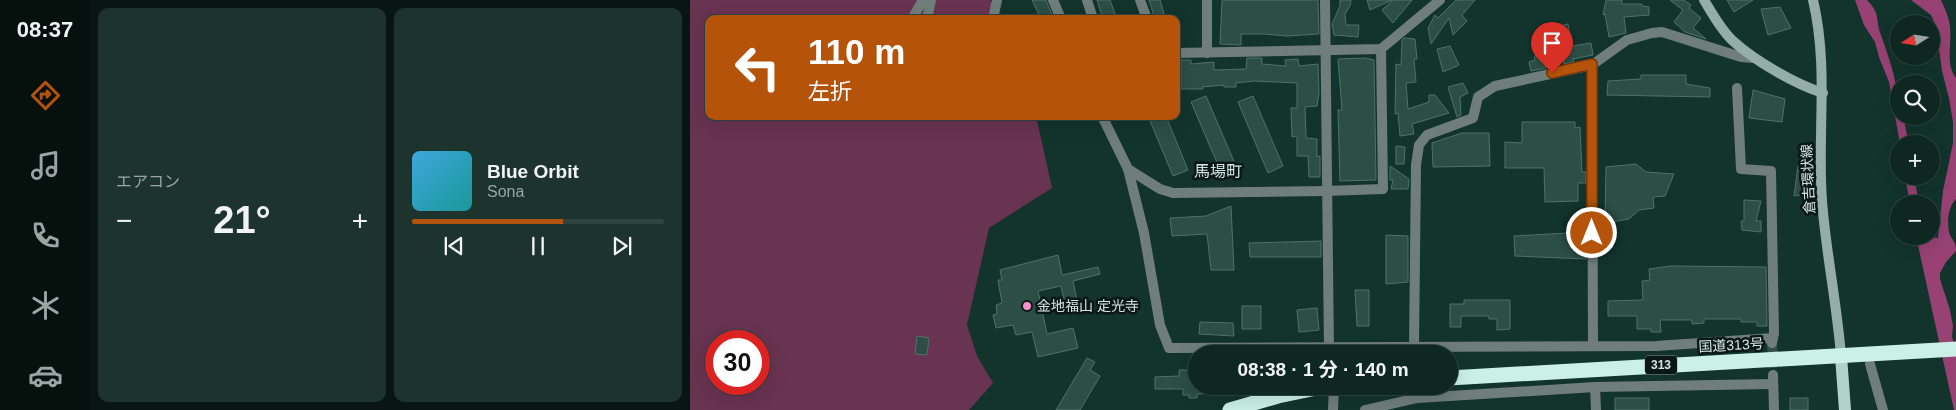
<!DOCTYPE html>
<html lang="ja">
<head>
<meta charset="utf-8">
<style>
	body { margin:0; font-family:Arial,"Noto Sans JP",sans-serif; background:#1c332e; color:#f1f3f6; height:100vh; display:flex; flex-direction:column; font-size:19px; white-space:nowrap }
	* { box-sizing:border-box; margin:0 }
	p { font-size:16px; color:#9ba5a5 }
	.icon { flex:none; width:28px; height:28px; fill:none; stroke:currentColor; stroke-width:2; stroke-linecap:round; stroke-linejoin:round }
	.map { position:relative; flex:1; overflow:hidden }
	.side { display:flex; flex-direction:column; gap:8px; padding:8px; background:#081512; width:600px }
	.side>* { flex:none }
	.top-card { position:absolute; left:15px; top:15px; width:475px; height:105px; border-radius:10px; box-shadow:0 5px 20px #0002,0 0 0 1px #2e443f; background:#b45309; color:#fff; overflow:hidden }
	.needle { width:32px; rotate:258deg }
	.buttons { position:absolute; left:1200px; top:15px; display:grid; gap:10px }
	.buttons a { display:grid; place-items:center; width:50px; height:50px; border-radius:50%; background:#0e2721; box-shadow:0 5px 20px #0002,0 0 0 1px #2e443f; font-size:25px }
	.speed { position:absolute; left:15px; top:330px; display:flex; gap:10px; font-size:25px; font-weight:700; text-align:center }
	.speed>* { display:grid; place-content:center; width:65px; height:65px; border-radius:50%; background:#0e2721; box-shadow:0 5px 20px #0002,0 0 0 1px #2e443f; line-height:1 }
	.speed .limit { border:8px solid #d22; background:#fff; color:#111 }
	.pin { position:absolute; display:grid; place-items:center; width:42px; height:42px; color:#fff; margin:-51px -21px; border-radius:50% 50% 50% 0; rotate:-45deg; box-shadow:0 0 5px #0007 }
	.pin .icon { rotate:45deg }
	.me { position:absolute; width:55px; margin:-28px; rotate:0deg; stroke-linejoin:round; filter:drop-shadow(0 0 4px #0008) }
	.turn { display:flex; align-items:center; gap:18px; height:105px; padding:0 20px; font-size:22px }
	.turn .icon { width:65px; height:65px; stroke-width:2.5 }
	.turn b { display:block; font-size:35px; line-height:42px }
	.big { font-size:38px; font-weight:700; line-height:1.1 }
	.side .card { flex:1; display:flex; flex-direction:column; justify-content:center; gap:8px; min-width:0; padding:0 18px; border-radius:10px; background:#1c332e }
	.song { display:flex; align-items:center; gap:15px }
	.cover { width:60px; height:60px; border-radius:8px; background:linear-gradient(135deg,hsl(200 70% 55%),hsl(180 70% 35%)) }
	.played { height:5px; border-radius:2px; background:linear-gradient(90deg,#b45309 60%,#2e443f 60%) }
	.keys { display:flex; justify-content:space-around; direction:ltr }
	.heat { display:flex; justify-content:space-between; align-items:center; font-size:28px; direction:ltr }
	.side .tiles { flex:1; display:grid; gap:8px; grid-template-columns:repeat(2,1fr) }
	.trip { position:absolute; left:498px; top:345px; width:270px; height:50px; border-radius:25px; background:#0e2721; box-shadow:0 5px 20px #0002,0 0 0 1px #2e443f; font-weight:700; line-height:50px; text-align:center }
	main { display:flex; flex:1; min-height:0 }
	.dock { display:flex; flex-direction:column; width:90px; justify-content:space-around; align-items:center; background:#06100d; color:#9ba5a5 }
	.dock .icon { width:35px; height:35px }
	.dock .selected { color:#b45309 }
	.dock b { font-size:22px; color:#f1f3f6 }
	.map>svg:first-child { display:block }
	.green { fill:#693352; fill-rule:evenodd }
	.water { fill:#984274 }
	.building { fill:#2c4e45; stroke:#4e7168 }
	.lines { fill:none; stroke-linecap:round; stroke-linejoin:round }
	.street-tunnel { stroke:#2f4f47; stroke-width:10; stroke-dasharray:10 5; stroke-linecap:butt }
	.street { stroke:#6f7e7a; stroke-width:10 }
	.secondary { stroke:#94ada6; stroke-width:10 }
	.primary { stroke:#b1d1c8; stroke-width:12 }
	.highway { stroke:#cbf1e7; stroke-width:15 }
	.route-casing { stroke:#753606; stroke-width:12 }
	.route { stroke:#b45309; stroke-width:9 }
	.poi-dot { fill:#f98fca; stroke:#0a1815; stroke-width:2 }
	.labels { text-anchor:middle; stroke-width:5; stroke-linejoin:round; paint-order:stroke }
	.shield { fill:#0a1815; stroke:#97a8a4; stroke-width:1 }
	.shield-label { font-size:12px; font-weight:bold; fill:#d4e6e1 }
	.street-label { font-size:14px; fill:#d4e6e1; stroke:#0a1815 }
	.poi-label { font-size:14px; fill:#d4e6e1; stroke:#0a1815; text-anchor:start }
	.quarter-label { font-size:16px; fill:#d4e6e1; stroke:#0a1815 }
</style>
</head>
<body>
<main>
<nav class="dock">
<b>08:37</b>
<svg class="icon selected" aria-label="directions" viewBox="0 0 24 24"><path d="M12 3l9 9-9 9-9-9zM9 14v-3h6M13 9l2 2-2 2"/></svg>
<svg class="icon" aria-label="music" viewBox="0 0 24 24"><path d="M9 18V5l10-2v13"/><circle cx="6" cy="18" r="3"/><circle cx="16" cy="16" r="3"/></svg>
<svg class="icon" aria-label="phone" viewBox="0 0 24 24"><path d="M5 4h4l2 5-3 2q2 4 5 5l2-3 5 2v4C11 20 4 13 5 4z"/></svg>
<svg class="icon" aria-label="climate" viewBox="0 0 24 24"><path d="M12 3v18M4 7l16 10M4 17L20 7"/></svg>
<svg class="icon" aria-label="car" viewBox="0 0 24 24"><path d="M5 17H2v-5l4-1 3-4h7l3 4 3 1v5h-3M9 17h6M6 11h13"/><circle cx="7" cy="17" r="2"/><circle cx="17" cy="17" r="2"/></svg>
</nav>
<section class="side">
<div class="tiles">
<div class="card"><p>エアコン</p>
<div class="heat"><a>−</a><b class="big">21°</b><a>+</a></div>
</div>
<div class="card">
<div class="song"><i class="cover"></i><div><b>Blue Orbit</b><p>Sona</p></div></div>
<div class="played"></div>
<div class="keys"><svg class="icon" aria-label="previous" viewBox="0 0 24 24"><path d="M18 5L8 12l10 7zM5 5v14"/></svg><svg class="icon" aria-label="pause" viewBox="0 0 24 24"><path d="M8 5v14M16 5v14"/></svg><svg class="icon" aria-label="next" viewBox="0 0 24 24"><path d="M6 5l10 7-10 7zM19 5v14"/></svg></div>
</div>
</div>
</section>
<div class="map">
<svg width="1266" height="410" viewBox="0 0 1266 410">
	<rect width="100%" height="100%" fill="#12342c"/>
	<path class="green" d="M0 0H300L313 19H19V116H346L362 188 299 228 277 325 287 356 303 383 279 410H0ZM26 341H69V384H26Z"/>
	<g class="water">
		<path d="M1165 0H1177C1191 14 1185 20 1191 35 1201 63 1209 87 1209 116H1213L1219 144H1210L1199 82 1189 57 1185 42 1174 25Z"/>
		<path d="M1221 0H1251C1255 9 1259 17 1260 27 1262 43 1255 64 1266 78V199C1258 207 1257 221 1259 232 1261 240 1266 240 1266 251L1256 262 1250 273V279L1260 310 1263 326 1262 336 1266 353V410H1264L1226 236 1248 238 1253 191 1263 143V122L1259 98 1252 71 1246 26 1241 15Z"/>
		<polygon points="1215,176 1224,176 1229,204 1220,204"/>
	</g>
	<g class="building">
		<polygon points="342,0 356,0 362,15 351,19"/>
		<polygon points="407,0 420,0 427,19 413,19"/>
		<polygon points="459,0 470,0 474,14 464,16"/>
		<polygon points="532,0 628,0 629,34 597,36 574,34 551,34 551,45 530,44"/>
		<polygon points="650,0 661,0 660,6 655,14 656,25 669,25 668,37 644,35 642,24 650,6"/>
		<polygon points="677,0 702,0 680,10"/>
		<polygon points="703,0 722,0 703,23 692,10"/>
		<polygon points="766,0 785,0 772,15 777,21 763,35 759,18 741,44 738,28 745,15 748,18"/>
		<polygon points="916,0 932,0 932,4 952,4 952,6 959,7 959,15 934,17 936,33 919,37 915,14 913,15"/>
		<polygon points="980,0 994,0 1001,5 999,8 1011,18 1003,28 1016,39 995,32 984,22 993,10"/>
		<polygon points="1037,0 1063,0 1044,12"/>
		<polygon points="1090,7 1101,28 1078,35 1071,9"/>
		<polygon points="878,24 882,46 901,43 903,55 883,59 884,62 874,64 869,32 870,32 869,26"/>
		<polygon points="714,38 725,39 727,59 724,59 726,82 716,83 718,109 739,102 739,95 745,95 759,113 722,124 724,134 710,136 708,113 705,114 706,64 711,65 712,40"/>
		<polygon points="760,46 769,65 753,72 747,49"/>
		<polygon points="853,56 856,68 841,71 839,62 845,60 844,57"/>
		<polygon points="557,58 572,58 572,64 596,66 595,60 608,59 609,66 628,64 629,93 627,106 615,107 616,138 627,139 627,157 630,156 630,177 619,177 618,156 607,156 607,136 602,137 601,108 607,108 607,83 564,81 546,83 546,87 534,87 534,85 512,87 513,89 491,89 491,60 501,60 501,64 524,62 524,70 556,69"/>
		<polygon points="675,58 684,60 686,180 650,181 648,110 652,110 648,59"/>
		<polygon points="951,75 996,75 996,84 1020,88 1020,97 917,95 918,81 951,79"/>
		<polygon points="773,83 778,93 770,97 771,115 767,117 758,87"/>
		<polygon points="1063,90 1095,99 1092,122 1059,118"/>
		<polygon points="516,96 546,166 531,172 501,102"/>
		<polygon points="563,96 593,166 578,173 548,102"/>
		<polygon points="458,116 476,116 498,170 483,176"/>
		<polygon points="832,122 885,122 885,128 890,127 892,172 896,172 896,183 888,183 888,201 855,202 854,168 815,168 815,142 832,143"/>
		<polygon points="772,133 799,133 800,166 743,167 742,143"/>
		<polygon points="706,146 715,147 714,164 706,164"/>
		<polygon points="946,164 956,172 984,174 975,196 963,197 964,208 949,210 939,219 915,223 916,167"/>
		<polygon points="700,166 719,179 718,189 701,189 703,180 700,180"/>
		<polygon points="1108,166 1120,166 1122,193 1104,196"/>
		<polygon points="1054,200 1071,201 1066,221 1071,221 1071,232 1052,230 1051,221 1054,221"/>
		<polygon points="541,206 544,270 521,270 517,234 482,236 480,218 516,216"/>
		<polygon points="896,232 896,259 825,256 824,236"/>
		<polygon points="696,235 718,236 718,282 696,284"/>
		<polygon points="631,241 631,257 560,257 559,243"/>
		<polygon points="368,255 372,275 408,267 410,274 383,281 389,310 377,313 371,286 348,291 357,334 383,328 388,348 348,357 342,332 326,335 323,325 306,328 303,315 307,314 306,305 312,303 308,280 312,280 310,270"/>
		<polygon points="981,266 1076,267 1077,326 1067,326 1067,322 1051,322 1051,319 1014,319 1014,323 1002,324 1002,320 970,320 971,332 961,332 961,329 947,329 947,316 918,316 918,301 953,300 952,281 960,280 959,269"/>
		<polygon points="665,290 679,290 679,326 667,326"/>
		<polygon points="774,300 820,300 820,329 807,330 807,319 799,319 799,316 771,316 771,327 760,327 760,304 774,304"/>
		<rect x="552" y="306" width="19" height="23"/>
		<polygon points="627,308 629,330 609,332 607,310"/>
		<polygon points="510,322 543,323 544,336 509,334"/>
		<polygon points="227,336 239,338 237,355 225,354"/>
		<polygon points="397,358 405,362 400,370 410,376 390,410 366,410"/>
		<polygon points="489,370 506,370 506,386 513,386 513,394 507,394 507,398 499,398 499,395 493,395 493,389 465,389 465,377 489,376"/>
		<rect x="925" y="398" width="34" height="12"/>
		<rect x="1100" y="398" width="18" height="12"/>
	</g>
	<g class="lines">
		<polyline class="street-tunnel" points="1082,343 1083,375"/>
		<g class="street">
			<polyline points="363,0 371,19"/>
			<polyline points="397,0 403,19"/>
			<polyline points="450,0 457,19"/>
			<polyline points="517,0 517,53"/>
			<polyline points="635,0 639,351"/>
			<polyline points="165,19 167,19"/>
			<polyline points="222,19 233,0"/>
			<polyline points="237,19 241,0"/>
			<polyline points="303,19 307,0"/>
			<polyline points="486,53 691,49 750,0"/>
			<polyline points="902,65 903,346"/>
			<polyline points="1047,88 1051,169 1081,171 1084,333 1082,343"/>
			<polyline points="412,116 438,169 454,233 470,325 479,348 966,346 1083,338"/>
			<polyline points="438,169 470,189 483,193 636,191 693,189 691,49"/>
			<polyline points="724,347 726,165 729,145 737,135 783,118 788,97 805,86 902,65 937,40 962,33 972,32 1051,57 1064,58"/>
			<polyline points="1180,364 1193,410"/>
			<polyline points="1083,375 1084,410"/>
			<polyline points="905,387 906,410"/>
			<polyline points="643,410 644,386"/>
			<polyline points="675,410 727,398 905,387 1083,384"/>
		</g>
		<g class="secondary">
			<path d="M1014 0C1022 13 1031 30 1043 41 1065 61 1105 84 1133 93"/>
			<path d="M1123 0C1139 67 1127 133 1132 201 1136 253 1147 304 1151 356"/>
		</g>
		<polyline class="primary" points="1151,356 1155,410"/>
		<g class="highway">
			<polyline points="759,378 1266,349"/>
			<polyline points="540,410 588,396 636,386"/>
		</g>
	</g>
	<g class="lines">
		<defs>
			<polyline id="route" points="862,73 902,64 902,233"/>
		</defs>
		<use href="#route" class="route-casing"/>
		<use href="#route" class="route"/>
	</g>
	<circle class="poi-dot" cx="337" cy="306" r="5"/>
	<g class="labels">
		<rect class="shield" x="955" y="355.5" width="32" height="19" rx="4"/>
		<g class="shield-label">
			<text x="971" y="369">313</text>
		</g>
		<g class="street-label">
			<text transform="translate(1118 179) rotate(-93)" y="5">倉吉環状線</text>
			<text transform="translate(1041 345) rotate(-3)" y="5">国道313号</text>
		</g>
		<g class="poi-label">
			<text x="347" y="311">金地福山 定光寺</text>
		</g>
		<g class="quarter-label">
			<text x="528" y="177">馬場町</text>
		</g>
	</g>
</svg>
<div class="buttons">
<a><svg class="needle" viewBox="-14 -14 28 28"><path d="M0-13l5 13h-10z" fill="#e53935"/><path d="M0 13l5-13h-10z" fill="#9ba5a5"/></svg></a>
<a><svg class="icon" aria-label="search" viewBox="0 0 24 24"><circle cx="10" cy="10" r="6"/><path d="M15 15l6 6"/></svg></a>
<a>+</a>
<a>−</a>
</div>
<div class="speed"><div class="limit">30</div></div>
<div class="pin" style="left:862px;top:73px;background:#d93025"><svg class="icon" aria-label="arrive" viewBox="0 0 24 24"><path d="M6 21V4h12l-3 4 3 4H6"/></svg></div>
<svg class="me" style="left:902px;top:233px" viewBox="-20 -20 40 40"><circle r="17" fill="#b45309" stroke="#fff" stroke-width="3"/><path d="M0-11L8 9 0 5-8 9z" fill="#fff"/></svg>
<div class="trip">08:38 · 1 分 · 140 m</div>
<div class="top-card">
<div class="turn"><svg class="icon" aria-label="left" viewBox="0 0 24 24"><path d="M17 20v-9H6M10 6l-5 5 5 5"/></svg><div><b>110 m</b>左折</div></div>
</div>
</div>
</main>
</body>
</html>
